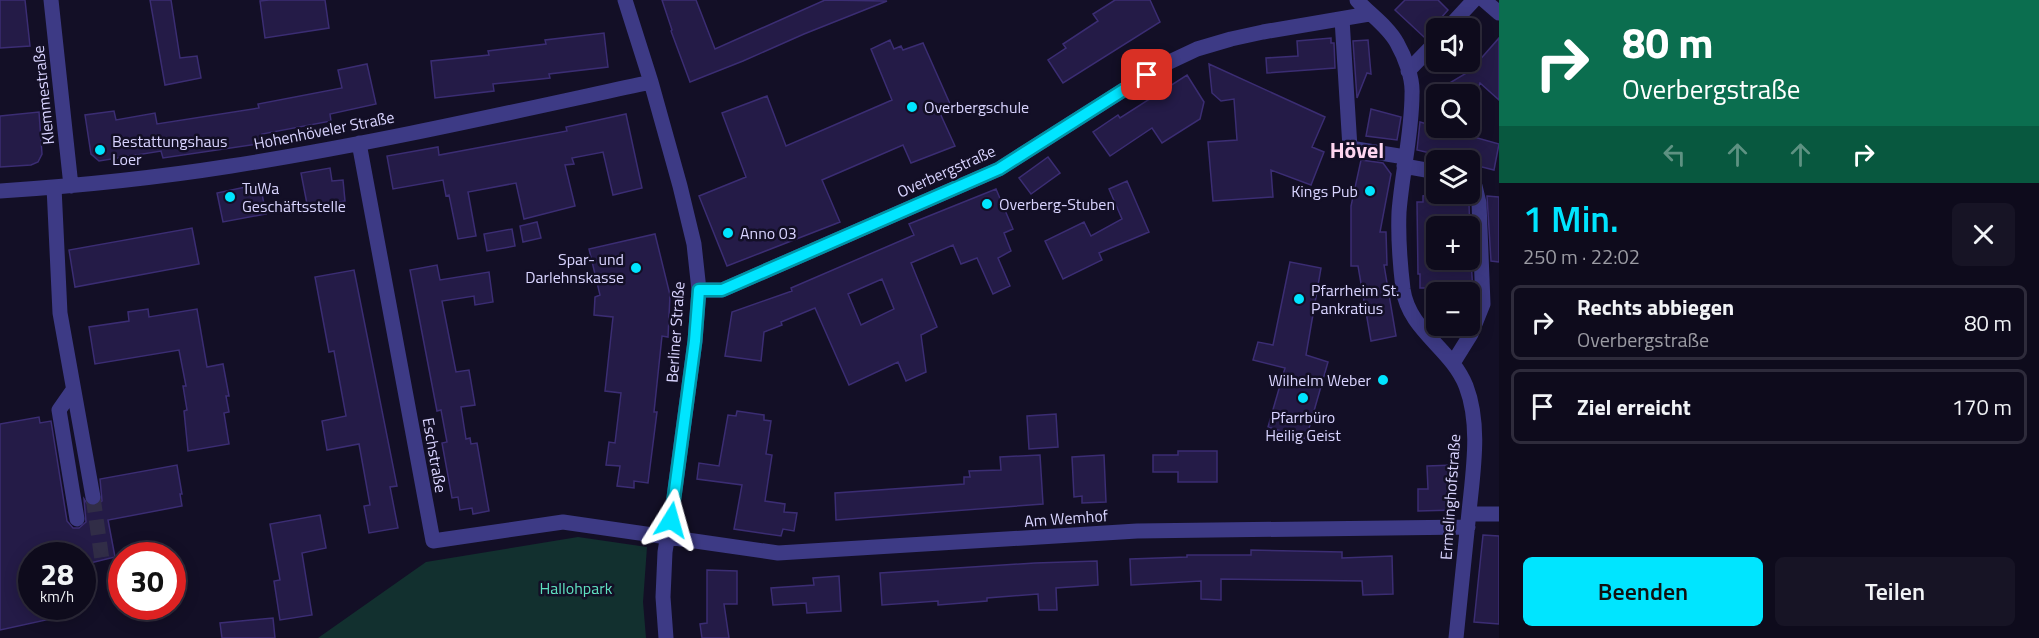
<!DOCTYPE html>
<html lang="de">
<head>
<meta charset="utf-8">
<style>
  :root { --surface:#0e0b1c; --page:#171425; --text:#f1f3f6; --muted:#9b9ba3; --line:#2e2b3b; --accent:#00e5ff }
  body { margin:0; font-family:"Titillium Web",sans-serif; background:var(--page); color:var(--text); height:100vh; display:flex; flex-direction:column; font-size:22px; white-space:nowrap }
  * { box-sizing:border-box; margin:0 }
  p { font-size:20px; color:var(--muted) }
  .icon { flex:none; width:33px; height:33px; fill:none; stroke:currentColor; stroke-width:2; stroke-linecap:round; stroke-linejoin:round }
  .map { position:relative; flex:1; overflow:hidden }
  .details { display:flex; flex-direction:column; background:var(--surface); width:540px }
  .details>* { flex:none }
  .top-card { background:#0b6e4f; color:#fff; overflow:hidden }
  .fabs { position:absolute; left:1426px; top:18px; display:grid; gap:12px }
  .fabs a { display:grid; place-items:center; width:54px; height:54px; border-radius:9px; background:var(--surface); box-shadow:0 3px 15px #0003,0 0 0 2px var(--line); font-size:30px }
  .speed { position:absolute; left:18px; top:542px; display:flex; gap:12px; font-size:30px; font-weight:700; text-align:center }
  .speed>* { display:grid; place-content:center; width:78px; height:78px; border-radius:50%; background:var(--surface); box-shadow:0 3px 15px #0003,0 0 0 2px var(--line); line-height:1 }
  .speed small { font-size:15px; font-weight:400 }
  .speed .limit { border:9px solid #d22; background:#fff; color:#111 }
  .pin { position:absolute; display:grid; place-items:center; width:51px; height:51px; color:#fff; margin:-26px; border-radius:12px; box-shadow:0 3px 9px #0006 }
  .me { position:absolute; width:66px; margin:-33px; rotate:8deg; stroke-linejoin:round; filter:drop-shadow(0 0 4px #0008) }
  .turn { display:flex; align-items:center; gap:21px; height:126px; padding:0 24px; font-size:27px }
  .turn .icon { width:78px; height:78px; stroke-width:2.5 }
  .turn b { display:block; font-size:42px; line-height:51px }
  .lanes { display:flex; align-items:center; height:57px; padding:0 24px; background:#0003; justify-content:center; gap:30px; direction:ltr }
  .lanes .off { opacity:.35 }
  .round { display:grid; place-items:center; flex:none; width:63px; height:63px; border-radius:9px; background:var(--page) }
  .headline { display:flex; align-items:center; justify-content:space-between; height:102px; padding:0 24px }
  h1 { font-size:36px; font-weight:600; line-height:45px; color:var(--accent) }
  .primary-button { display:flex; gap:12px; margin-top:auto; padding:12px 24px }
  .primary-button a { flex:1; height:69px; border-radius:9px; background:var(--accent); color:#111; font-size:24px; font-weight:600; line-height:69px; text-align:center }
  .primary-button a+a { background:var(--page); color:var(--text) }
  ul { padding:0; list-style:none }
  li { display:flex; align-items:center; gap:18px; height:75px; margin:0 12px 9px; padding:0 12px; border:3px solid var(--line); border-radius:9px }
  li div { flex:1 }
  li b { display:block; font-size:22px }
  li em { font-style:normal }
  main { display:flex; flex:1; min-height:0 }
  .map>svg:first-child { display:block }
</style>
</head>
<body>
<main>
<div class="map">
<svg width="1499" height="638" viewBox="0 0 1499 638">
  <rect width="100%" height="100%" fill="#130f26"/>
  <path fill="#12302f" d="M578,537L647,547L643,602L646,638H318L426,562Z"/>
  <path fill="#241b47" stroke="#3b2d73" stroke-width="1.5" fill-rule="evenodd" d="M0,0H25L30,46L0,48Z
    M150,0H171L180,58L197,56L201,78L165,85Z
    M269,0H325L329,28L265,38L260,1Z
    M662,0H696L715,49L825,0L887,1L804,34L743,61L690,82L671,31L672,30Z
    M1115,0H1150L1160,22L1063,83L1048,60L1066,48L1063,44L1098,21L1093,14Z
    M1405,0H1438L1448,10L1424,37L1395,10Z
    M604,33L608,67L549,74L550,78L493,84L494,91L435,98L431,61L489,55L488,51L546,44L545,40Z
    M1331,38V43H1334L1335,68L1267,73L1266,58L1298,56L1297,41Z
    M1499,38V100L1480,83L1476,94H1431L1470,71Z
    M890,40L894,49L901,46L903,50L923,43L951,106L939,111L955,146L911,163L903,145L822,180L840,222L727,266L699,196L746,177L722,113L767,96L786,146L892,100L871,49Z
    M1368,40L1371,74L1367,73L1357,98L1353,41Z
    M367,64L376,104L330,114L331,121L262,134L264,143L163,158L161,151L99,161L91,154L85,115L114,111L116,120L155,113L157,124L259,108L258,104L342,88L338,70Z
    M1209,64L1325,117L1312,147L1324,152L1311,185L1271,170L1273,197L1213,201L1208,142L1237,140L1234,99L1221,101L1212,93Z
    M1187,75L1204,102L1200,119L1162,143L1152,128L1110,156L1093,132L1118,115L1120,118Z
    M1371,109L1401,117L1397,140L1366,136Z
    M39,112L42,154L38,162L31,165L0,167V116Z
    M626,114L642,188L613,195L603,152L572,158L574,164L565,165L575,206L524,219L516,183L468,192L476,236L458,239L449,195L446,196L443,180L393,189L387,156L438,147L439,155L567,131L566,127Z
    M1420,122L1499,144L1494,170L1470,164V160H1460L1417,150Z
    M1048,157L1060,173L1031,194L1019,178Z
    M1361,160L1383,163L1391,174L1380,232H1386L1387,265H1384L1396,336L1371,341L1358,266H1351V206Z
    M330,168L332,181L343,180L345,201L308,209L301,173Z
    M1127,181L1149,232L1099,253L1102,260L1063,279L1045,241L1084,222L1091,236L1122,219L1109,189Z
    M260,184L266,214L223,222L217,193Z
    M996,189L1013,229L1004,233L1011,251L998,258L1010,286L993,294L977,258L961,264L953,245L911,263L937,327L921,335L926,372L906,381L898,362L849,385L815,308L781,322L782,325L764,332L761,361L725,356L732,312L792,291L791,288L914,235L909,224ZM882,279L894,309L861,325L848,294Z
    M1434,194L1467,195L1469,204L1471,259L1470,226H1437V260H1471L1473,292H1429V288H1420V274H1418L1417,202H1423V196Z
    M1487,196L1499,197V262L1491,261Z
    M537,222L541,238L523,242L520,226Z
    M192,228L199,264L75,287L69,250Z
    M512,229L515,246L487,251L484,234Z
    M655,234L670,295L668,337L662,336L654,412H657L648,483L634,481V488L617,486L620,466L606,465L609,442L615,443L621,393L605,391L613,317L594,315L595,297L600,295L589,249Z
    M1290,262L1321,268L1306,355L1328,362L1306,439L1268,427L1285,368L1253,360L1258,342L1273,345Z
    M437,265L440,280L489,272L493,302L475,305L474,296L442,301L456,372L469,370L475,405L461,407L466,439L470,438L471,444L477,443L489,511L473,514L472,508L460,510L458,497L452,498L442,443L447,442L441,410L437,411L410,270Z
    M354,270L397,486L390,487L398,528L369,533L364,506L370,505L359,444L327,450L322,421L346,416L334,351L329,352L315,277Z
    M148,309L149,317L197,309L207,367L223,364L229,396H226L229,412L224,413L229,444L188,451L184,411L187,410L183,386H186L179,350L95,364L89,327L129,321L128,312Z
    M737,411L764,415V420L771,421L766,454L772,455L765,501L785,504L784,512L797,513L794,531L783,529L781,536L734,529L742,485L697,479L699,463L719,466L728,415L736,416Z
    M1056,414L1058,447L1029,449L1027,416Z
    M39,417L40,423L51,421L67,521L73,528H79L86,522L84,499L89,506L94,507L102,501L100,479L177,465L182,494H180L182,506L108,520L115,557L82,565V555H32V606H78V613L0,630V424Z
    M1178,451H1217V482H1178V472H1153V455H1178Z
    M1040,455L1043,504L836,520L835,493L964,484V477H970L969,471L1001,470L1000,457Z
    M1104,455L1106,502L1082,503V496L1074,497L1072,457Z
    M1454,465L1455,510L1418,511V489H1428L1427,466Z
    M320,515L326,548L302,553L312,615L280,620L274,581L280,580L270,524Z
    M1483,535L1499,536V624L1474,622Z
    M1251,550L1342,552V558L1392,556L1393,594L1363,595L1362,581L1221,579V600L1201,599V581L1131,585L1130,559L1187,557V555H1251Z
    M1097,561L1098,585L1056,588L1057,610H1039L1038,594L987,598V601L938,605V601L882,605L880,573L1035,563Z
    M707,570L737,571V604H724L729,638H702L700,624L707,623Z
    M839,576L841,611L807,613L806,603L773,605L771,588L814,585L813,578Z
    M273,618L275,638H222L220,623Z"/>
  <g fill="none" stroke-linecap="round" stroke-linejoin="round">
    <path stroke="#312d47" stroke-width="15" stroke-dasharray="15 8" stroke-linecap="butt" d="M93,497L102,560"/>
    <path stroke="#3d3a85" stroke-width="15" d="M51,0L71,186
      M625,0L651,82L680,186L694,244L699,290L695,341L673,504L665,552L663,597L666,638
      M1357,0C1369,14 1388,26 1397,43C1405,57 1413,78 1412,94C1412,133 1402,173 1399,212C1398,237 1400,264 1403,289C1409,331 1451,348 1466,386C1481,425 1473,471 1469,512C1465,554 1460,596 1456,638
      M1484,0L1499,13
      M1342,19L1350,148L1405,157
      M1448,28L1474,0
      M1408,71L1437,41
      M359,143L433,541L563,522L778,553L1137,531L1468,527
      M1404,166L1437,172
      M54,187L60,313L93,497
      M0,191C77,186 155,178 231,166C372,144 512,112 651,82
      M699,290H722L999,169L1163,65L1197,49L1231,39L1263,32L1369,14
      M1453,363L1471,334L1483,304L1479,203L1475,186L1470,182
      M73,390L59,410L77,519
      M1469,514H1499"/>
  </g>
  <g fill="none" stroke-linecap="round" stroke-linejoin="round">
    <defs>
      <path id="route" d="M671,520L695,341L699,290H722L999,169L1147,75"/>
    </defs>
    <use href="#route" stroke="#0095a6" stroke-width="15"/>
    <use href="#route" stroke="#00e5ff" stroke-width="10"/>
  </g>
  <g fill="#00e5ff" stroke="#130f26" stroke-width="2">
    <circle cx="912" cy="107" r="6"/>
    <circle cx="100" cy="150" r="6"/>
    <circle cx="1370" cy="191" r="6"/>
    <circle cx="230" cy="197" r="6"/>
    <circle cx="987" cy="204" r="6"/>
    <circle cx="728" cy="233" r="6"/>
    <circle cx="636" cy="268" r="6"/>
    <circle cx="1299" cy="299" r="6"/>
    <circle cx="1383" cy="380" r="6"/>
    <circle cx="1303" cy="398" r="6"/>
  </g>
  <g text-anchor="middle" stroke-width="5" stroke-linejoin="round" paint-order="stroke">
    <g font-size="16" fill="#d9d4ff" stroke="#130f26">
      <text transform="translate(43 95) rotate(-96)" y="6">Klemmestraße</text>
      <text transform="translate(324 130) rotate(-11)" y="6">Hohenhöveler Straße</text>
      <text transform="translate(946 171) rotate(-24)" y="6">Overbergstraße</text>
      <text transform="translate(675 332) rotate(-86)" y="6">Berliner Straße</text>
      <text transform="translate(435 455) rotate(80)" y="6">Eschstraße</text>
      <text transform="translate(1450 497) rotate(-86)" y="6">Ermelinghofstraße</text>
      <text transform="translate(1066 518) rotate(-4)" y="6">Am Wemhof</text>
    </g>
    <g font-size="16" fill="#d9d4ff" stroke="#130f26" text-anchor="start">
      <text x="924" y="113">Overbergschule</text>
      <text x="112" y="147">Bestattungshaus<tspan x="112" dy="18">Loer</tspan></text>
      <text x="242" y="194">TuWa<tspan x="242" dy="18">Geschäftsstelle</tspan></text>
      <text x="1358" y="197" text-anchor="end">Kings Pub</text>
      <text x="999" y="210">Overberg-Stuben</text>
      <text x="740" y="239">Anno 03</text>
      <text x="624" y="265" text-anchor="end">Spar- und<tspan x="624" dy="18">Darlehnskasse</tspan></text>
      <text x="1311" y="296">Pfarrheim St.<tspan x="1311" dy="18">Pankratius</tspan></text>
      <text x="1371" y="386" text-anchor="end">Wilhelm Weber</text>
      <text x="1303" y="423" text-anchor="middle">Pfarrbüro<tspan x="1303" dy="18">Heilig Geist</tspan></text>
    </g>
    <g font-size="16" fill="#5fe0c0" stroke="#130f26">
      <text x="576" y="594">Hallohpark</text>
    </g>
    <g font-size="22" font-weight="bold" fill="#ffd6f0" stroke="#130f26">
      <text x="1357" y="158">Hövel</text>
    </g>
  </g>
</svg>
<div class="fabs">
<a><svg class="icon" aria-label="sound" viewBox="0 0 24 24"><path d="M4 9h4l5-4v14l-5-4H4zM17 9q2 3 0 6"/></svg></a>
<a><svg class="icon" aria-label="search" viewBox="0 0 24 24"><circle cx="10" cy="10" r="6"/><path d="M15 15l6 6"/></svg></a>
<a><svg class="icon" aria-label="layers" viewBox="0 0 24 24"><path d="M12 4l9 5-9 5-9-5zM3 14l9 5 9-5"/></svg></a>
<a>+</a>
<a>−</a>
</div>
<div class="speed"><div>28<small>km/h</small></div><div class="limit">30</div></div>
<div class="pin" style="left:1147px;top:75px;background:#d93025"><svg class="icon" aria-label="arrive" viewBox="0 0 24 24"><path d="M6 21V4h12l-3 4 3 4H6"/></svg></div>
<svg class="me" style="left:671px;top:520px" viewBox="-20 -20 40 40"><path d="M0-17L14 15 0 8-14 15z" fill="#00e5ff" stroke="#fff" stroke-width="4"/></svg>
</div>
<section class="details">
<div class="top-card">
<div class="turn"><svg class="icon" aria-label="right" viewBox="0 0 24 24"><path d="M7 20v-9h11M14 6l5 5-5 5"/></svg><div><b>80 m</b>Overbergstraße</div></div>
<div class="lanes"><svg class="icon off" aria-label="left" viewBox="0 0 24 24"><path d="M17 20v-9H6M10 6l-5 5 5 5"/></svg><svg class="icon off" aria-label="ahead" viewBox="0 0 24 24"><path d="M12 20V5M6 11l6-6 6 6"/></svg><svg class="icon off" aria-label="ahead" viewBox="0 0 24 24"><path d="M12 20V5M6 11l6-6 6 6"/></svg><svg class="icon" aria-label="right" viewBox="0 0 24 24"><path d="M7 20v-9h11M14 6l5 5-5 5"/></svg></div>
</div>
<div class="headline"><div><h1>1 Min.</h1><p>250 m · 22:02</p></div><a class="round"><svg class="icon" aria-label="close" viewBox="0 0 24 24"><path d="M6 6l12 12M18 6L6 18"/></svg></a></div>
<ul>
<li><svg class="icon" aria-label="right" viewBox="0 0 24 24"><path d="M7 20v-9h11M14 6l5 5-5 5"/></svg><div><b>Rechts abbiegen</b><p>Overbergstraße</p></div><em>80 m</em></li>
<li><svg class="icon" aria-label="arrive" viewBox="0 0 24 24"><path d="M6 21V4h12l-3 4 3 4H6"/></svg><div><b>Ziel erreicht</b></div><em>170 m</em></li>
</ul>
<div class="primary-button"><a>Beenden</a><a>Teilen</a></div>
</section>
</main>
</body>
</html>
